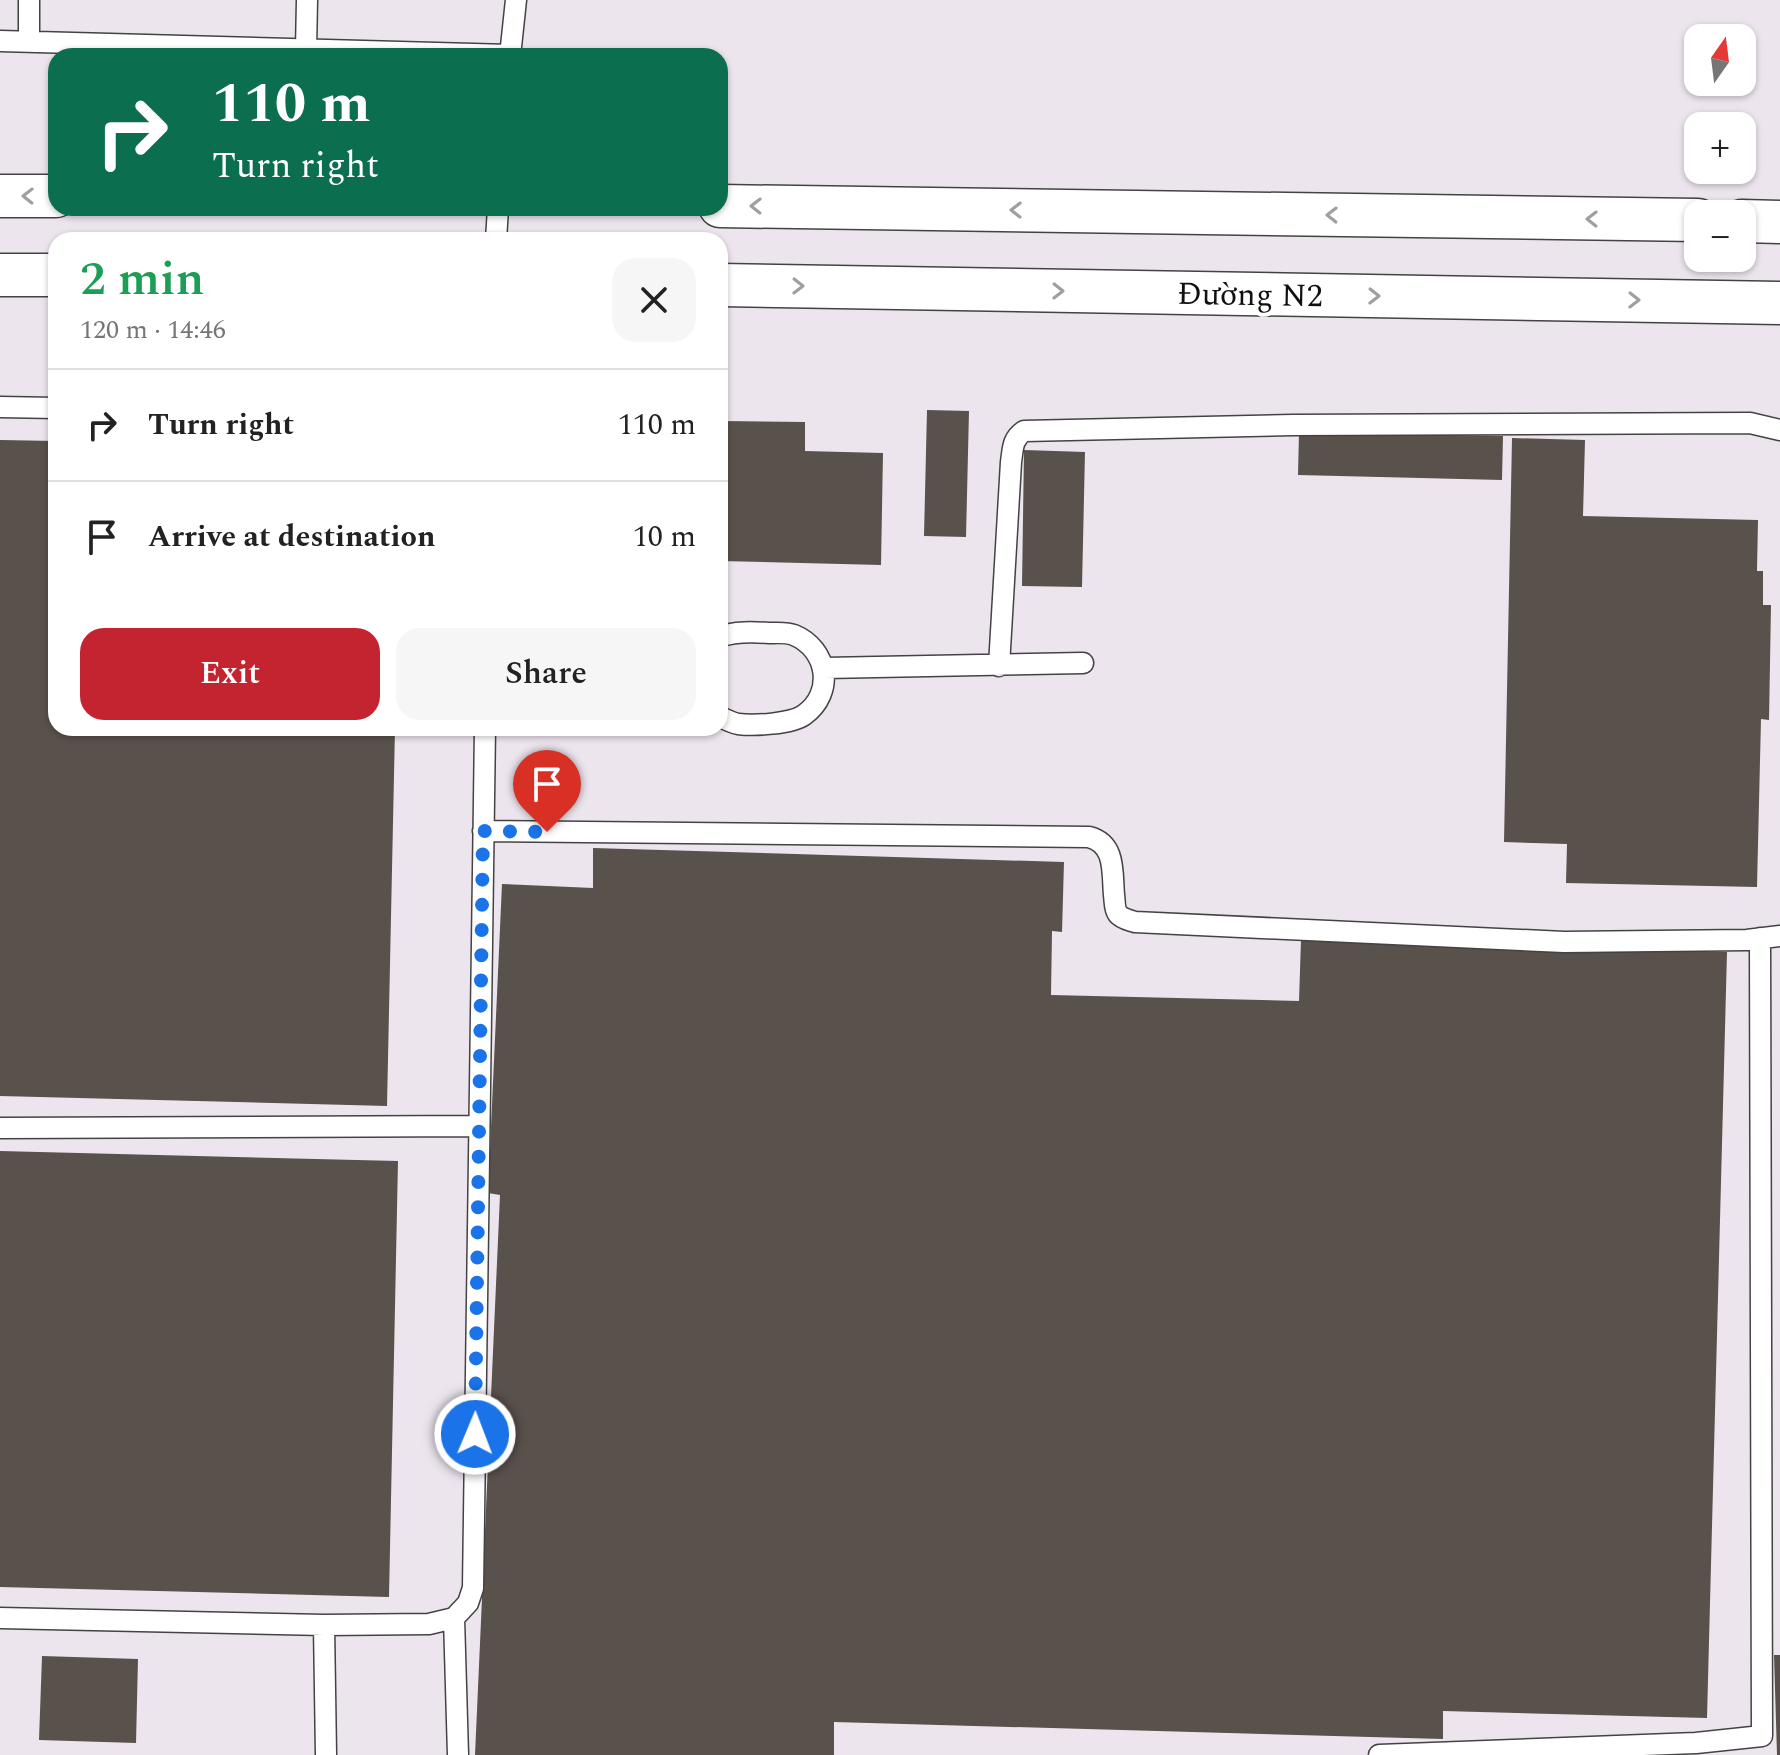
<!DOCTYPE html>
<html lang="en">
<head>
<meta charset="utf-8">
<style>
  :root { --surface:#fff; --page:#f6f6f6; --text:#222; --muted:#767676; --line:#e0e0e0; --accent:#c4242f }
  body { margin:0; font-family:Spectral,serif; background:var(--page); color:var(--text); height:100vh; display:flex; flex-direction:column; font-size:30px; white-space:nowrap }
  * { box-sizing:border-box; margin:0 }
  p { font-size:26px; color:var(--muted) }
  .icon { flex:none; width:44px; height:44px; fill:none; stroke:currentColor; stroke-width:2; stroke-linecap:round; stroke-linejoin:round }
  .map { position:relative; flex:1; overflow:hidden }
  .details { position:absolute; left:48px; top:232px; width:680px; height:504px; display:flex; flex-direction:column; background:var(--surface); border-radius:24px; box-shadow:0 2px 6px #0004 }
  .details>* { flex:none }
  .top-card { position:absolute; left:48px; top:48px; width:680px; height:168px; border-radius:24px; box-shadow:0 2px 6px #0004; background:#0b6e4f; color:#fff; overflow:hidden }
  .needle { width:52px; rotate:14deg }
  .fabs { position:absolute; left:1684px; top:24px; display:grid; gap:16px }
  .fabs a { display:grid; place-items:center; width:72px; height:72px; border-radius:16px; background:var(--surface); box-shadow:0 2px 6px #0004; font-size:40px }
  .pin { position:absolute; display:grid; place-items:center; width:68px; height:68px; color:#fff; margin:-82px -34px; border-radius:50% 50% 50% 0; rotate:-45deg; box-shadow:0 0 8px #0007 }
  .pin .icon { rotate:45deg }
  .me { position:absolute; width:88px; margin:-44px; rotate:1deg; stroke-linejoin:round; filter:drop-shadow(0 0 6px #0008) }
  .turn { display:flex; align-items:center; gap:28px; height:168px; padding:0 32px; font-size:36px }
  .turn .icon { width:104px; height:104px; stroke-width:2.5 }
  .turn b { display:block; font-size:56px; line-height:68px }
  .round { display:grid; place-items:center; flex:none; width:84px; height:84px; border-radius:24px; background:var(--page) }
  .summary { display:flex; align-items:center; justify-content:space-between; height:136px; padding:0 32px }
  h1 { font-size:48px; font-weight:600; line-height:60px; color:#1e9e55 }
  .primary-button { display:flex; gap:16px; margin-top:auto; padding:16px 32px }
  .primary-button a { flex:1; height:92px; border-radius:24px; background:var(--accent); color:#fff; font-size:32px; font-weight:600; line-height:92px; text-align:center }
  .primary-button a+a { background:var(--page); color:var(--text) }
  ul { padding:0; list-style:none }
  li { display:flex; align-items:center; gap:24px; height:112px; padding:0 32px; border-top:2px solid var(--line) }
  li div { flex:1 }
  li b { display:block; font-size:30px }
  li em { font-style:normal }
  .map>svg:first-child { display:block }
</style>
</head>
<body>
<div class="map">
<svg width="1780" height="1755" viewBox="0 0 1780 1755">
  <rect width="100%" height="100%" fill="#fffcf3"/>
  <path fill="#ede5ee" fill-rule="evenodd" d="M0,0H1780V1755H0ZM1698,38H1742V82H1698ZM56,56H720V208H56ZM1698,126H1742V170H1698ZM1698,214H1742V258H1698ZM56,240H720V728H56Z"/>
  <path fill="#59514c" d="M927,410L969,411L966,537L924,536Z
    M720,421L805,422V451L883,453L881,565L720,561Z
    M1299,432L1503,436L1502,480L1298,475Z
    M1512,438L1585,440L1583,516L1758,520L1757,571H1763V605H1771L1769,720L1761,719L1757,887L1566,883L1567,844L1504,842Z
    M0,440L56,441V728H395L387,1106L0,1096Z
    M1024,450L1085,452L1082,587L1022,586Z
    M593,848L1064,862L1062,932L1052,931L1051,995L1299,1001L1301,940L1727,952L1707,1718L1443,1711V1739L834,1722V1755H475L500,1195L488,1193L502,884L593,888Z
    M0,1151L398,1161L389,1597L0,1587Z
    M1774,1655H1780V1755H1777Z
    M42,1656L138,1659L136,1743L39,1740Z"/>
  <g fill="none" stroke-linecap="round" stroke-linejoin="round">
    <defs>
      <path id="lane" d="M0,41L510,55
        M29,41V0
        M306,49L307,0
        M510,56L516,0
        M496,240L498,208
        M0,407L56,408
        M720,637C734,631 754,632 769,633C777,633 787,632 794,635C828,649 835,693 804,715C791,724 754,726 738,724C732,723 725,719 720,717
        M999,666L1011,462C1013,449 1012,439 1024,431L1293,425L1750,423L1780,430
        M825,668L1083,663
        M483,831L1089,837C1116,844 1112,872 1114,895C1115,901 1114,909 1118,914C1122,919 1129,920 1135,922L1564,942L1747,940L1780,936
        M0,1128L479,1126
        M0,1618L324,1625L429,1624L454,1618L468,1603L473,1588L485,728
        M454,1618L458,1755
        M324,1625L326,1755
        M1379,1755L1696,1743L1762,1736L1760,938"/>
      <path id="street" d="M0,196H56
        M720,206L1698,220
        M1742,221L1780,222
        M0,275H56
        M720,285L1780,303"/>
    </defs>
    <use href="#lane" stroke="#434343" stroke-width="23"/>
    <use href="#street" stroke="#434343" stroke-width="45"/>
    <use href="#lane" stroke="#fff" stroke-width="20"/>
    <use href="#street" stroke="#fff" stroke-width="42"/>
  </g>
  <defs><path id="oneway-chevron" d="M-2-3.5L2.5 0L-2 3.5" fill="none" stroke-width="1.6" stroke-linecap="round" stroke-linejoin="round" transform="scale(2)"/></defs>
  <g stroke="#9f9f9f">
    <use href="#oneway-chevron" transform="translate(28 196) rotate(-179)"/>
    <use href="#oneway-chevron" transform="translate(756 206) rotate(-179)"/>
    <use href="#oneway-chevron" transform="translate(1016 210) rotate(-179)"/>
    <use href="#oneway-chevron" transform="translate(1332 215) rotate(-179)"/>
    <use href="#oneway-chevron" transform="translate(1592 219) rotate(-179)"/>
    <use href="#oneway-chevron" transform="translate(798 286) rotate(1)"/>
    <use href="#oneway-chevron" transform="translate(1058 291) rotate(1)"/>
    <use href="#oneway-chevron" transform="translate(1374 296) rotate(1)"/>
    <use href="#oneway-chevron" transform="translate(1634 300) rotate(1)"/>
  </g>
  <g fill="none" stroke-linecap="round" stroke-linejoin="round">
    <path stroke="#1a73e8" stroke-width="14" stroke-dasharray="0 25.2" d="M475,1434L483,831L547,832"/>
  </g>
  <g text-anchor="middle" stroke-width="8" stroke-linejoin="round" paint-order="stroke">
    <g font-size="32" fill="#101010" stroke="#fff">
      <text transform="translate(1250 294) rotate(1)" y="11">Đường N2</text>
    </g>
  </g>
</svg>
<div class="fabs">
<a><svg class="needle" viewBox="-14 -14 28 28"><path d="M0-13l5 13h-10z" fill="#e53935"/><path d="M0 13l5-13h-10z" fill="#767676"/></svg></a>
<a>+</a>
<a>−</a>
</div>
<div class="pin" style="left:547px;top:832px;background:#d93025"><svg class="icon" aria-label="arrive" viewBox="0 0 24 24"><path d="M6 21V4h12l-3 4 3 4H6"/></svg></div>
<svg class="me" style="left:475px;top:1434px" viewBox="-20 -20 40 40"><circle r="17" fill="#1a73e8" stroke="#fff" stroke-width="3"/><path d="M0-11L8 9 0 5-8 9z" fill="#fff"/></svg>
<div class="top-card">
<div class="turn"><svg class="icon" aria-label="right" viewBox="0 0 24 24"><path d="M7 20v-9h11M14 6l5 5-5 5"/></svg><div><b>110 m</b>Turn right</div></div>
</div>
<section class="details">
<div class="summary"><div><h1>2 min</h1><p>120 m · 14:46</p></div><a class="round"><svg class="icon" aria-label="close" viewBox="0 0 24 24"><path d="M6 6l12 12M18 6L6 18"/></svg></a></div>
<ul>
<li><svg class="icon" aria-label="right" viewBox="0 0 24 24"><path d="M7 20v-9h11M14 6l5 5-5 5"/></svg><div><b>Turn right</b></div><em>110 m</em></li>
<li><svg class="icon" aria-label="arrive" viewBox="0 0 24 24"><path d="M6 21V4h12l-3 4 3 4H6"/></svg><div><b>Arrive at destination</b></div><em>10 m</em></li>
</ul>
<div class="primary-button"><a>Exit</a><a>Share</a></div>
</section>
</div>
</body>
</html>
